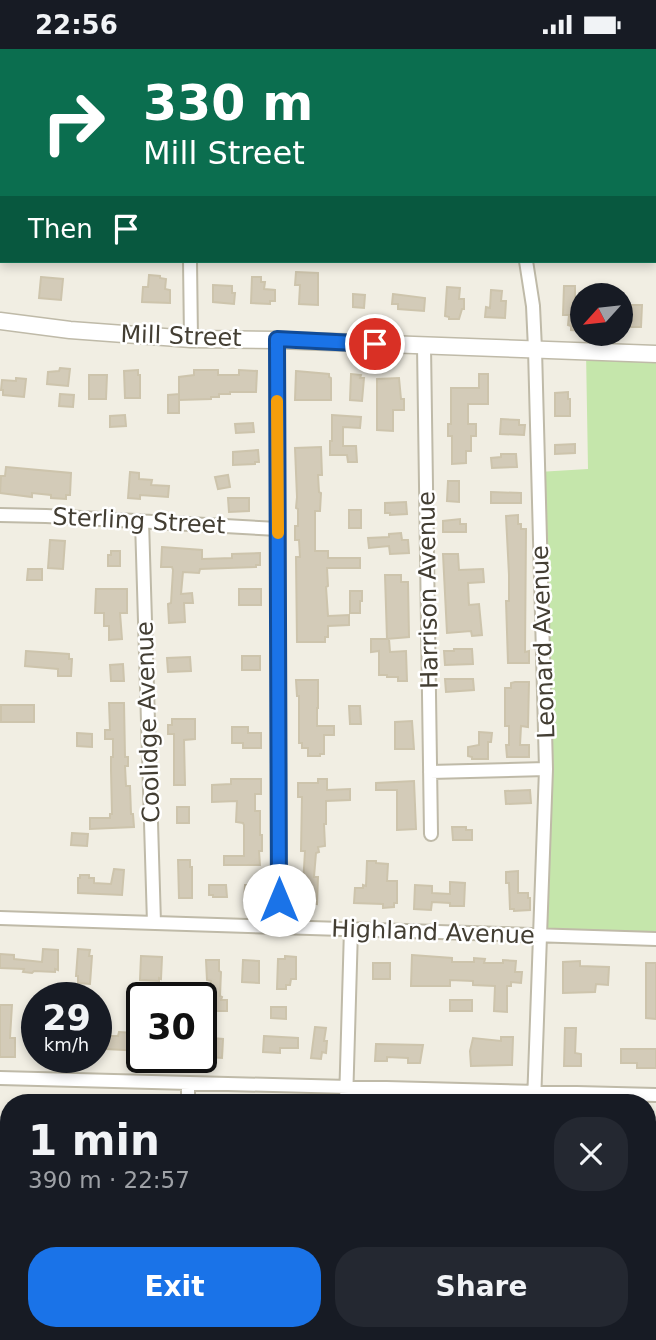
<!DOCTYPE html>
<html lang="en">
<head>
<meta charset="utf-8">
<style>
  :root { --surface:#171b24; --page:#242831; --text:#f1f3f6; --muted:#9ea1a6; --accent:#1a73e8 }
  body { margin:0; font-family:"DejaVu Sans",sans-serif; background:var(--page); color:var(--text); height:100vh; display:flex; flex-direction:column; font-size:26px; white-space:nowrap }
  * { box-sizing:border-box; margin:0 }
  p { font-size:23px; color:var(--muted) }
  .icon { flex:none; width:38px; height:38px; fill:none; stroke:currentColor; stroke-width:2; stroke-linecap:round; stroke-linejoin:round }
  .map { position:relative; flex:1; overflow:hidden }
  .drawer { position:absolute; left:0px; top:1045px; width:656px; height:247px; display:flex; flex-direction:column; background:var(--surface); border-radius:28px 28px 0 0; box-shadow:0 4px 10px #0003 }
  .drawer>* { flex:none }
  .guide { position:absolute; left:0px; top:0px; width:656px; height:214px; box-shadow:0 4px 10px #0003; background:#0b6e4f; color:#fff; overflow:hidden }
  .needle { width:46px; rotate:243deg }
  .fabs { position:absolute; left:570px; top:234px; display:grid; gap:14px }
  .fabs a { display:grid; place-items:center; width:63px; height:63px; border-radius:50%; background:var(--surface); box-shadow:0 4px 10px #0003; font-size:35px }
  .speed { position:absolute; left:21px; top:933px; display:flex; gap:14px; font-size:35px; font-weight:700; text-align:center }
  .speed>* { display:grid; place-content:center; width:91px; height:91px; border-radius:50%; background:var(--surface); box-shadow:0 4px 10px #0003; line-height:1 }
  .speed small { font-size:18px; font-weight:400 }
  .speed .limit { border:4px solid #111; border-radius:10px; background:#fff; color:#111 }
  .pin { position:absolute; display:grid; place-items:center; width:60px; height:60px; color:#fff; margin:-30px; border:4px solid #fff; border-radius:50%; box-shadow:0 2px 7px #0007 }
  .me { position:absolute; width:77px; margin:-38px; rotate:0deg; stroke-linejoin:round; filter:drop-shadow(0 0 5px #0008) }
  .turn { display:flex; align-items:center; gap:24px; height:147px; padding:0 28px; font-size:32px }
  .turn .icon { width:91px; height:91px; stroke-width:2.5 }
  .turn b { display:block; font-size:49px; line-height:60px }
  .then { display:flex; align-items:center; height:66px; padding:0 28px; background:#0003; gap:14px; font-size:26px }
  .round { display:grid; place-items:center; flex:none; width:74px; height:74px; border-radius:28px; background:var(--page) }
  .head { display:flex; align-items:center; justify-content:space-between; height:119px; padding:0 28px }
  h1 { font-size:42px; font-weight:700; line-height:52px }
  .action { display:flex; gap:14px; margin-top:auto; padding:14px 28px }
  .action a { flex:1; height:80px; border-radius:28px; background:var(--accent); color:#fff; font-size:28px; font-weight:700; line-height:80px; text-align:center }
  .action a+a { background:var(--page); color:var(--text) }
  .status { display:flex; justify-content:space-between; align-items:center; height:49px; padding:0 35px; background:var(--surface); direction:ltr }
  .status svg { height:19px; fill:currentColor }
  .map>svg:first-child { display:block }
</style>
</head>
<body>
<div class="status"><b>22:56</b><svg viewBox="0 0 49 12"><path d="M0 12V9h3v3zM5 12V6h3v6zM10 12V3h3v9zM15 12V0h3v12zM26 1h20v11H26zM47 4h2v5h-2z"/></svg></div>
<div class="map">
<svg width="656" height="1291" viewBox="0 0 656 1291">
  <rect width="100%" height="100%" fill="#f1eee3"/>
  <path fill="#ebe5cc" d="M17,1283H519L516,1291H18Z"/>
  <path fill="#c5e6ab" d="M586,302L656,305V890L540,886L546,720L538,423L588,420Z
    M648,1220H656V1291H532L533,1283H648Z"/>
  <path fill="#d3cbb8" stroke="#cdc4ac" stroke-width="2" d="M296,223L318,224V256L299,255L300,236H295Z
    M149,226L160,227V229L166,230L165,240L170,241V254L142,253L143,238H148Z
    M41,228L63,230L61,251L39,249Z
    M252,228H261V233H265L264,240L275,241V252H270V255L251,254Z
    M213,236L232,237V244H235L234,255L213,253Z
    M564,237H575V259H581L583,282L571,281V277L568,276L569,266H563Z
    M447,238L460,239L459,250H464V260H462L459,270H449V268L445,267Z
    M491,241L502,242L501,252H506L505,269L485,268L486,258L490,259Z
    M353,245L365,246L364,259L353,258Z
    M393,245L425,249L424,262L398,260V255H392Z
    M627,256H642L641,278H627Z
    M60,319L70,320L68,337L47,335L48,323L59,322Z
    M138,321V326H140V349H125L124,322Z
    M194,321H218V326H239V321L257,322L256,343H230V345H219V348H211V350L179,351V328L194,326Z
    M296,322L329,325V328L331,329V351H295Z
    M351,325L361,326L360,329H364L362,352L350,351Z
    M479,325H488V355H468V375H476V387H471V402H466V414L452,415V387H448V375H451V339H479Z
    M89,326H107L106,350H89Z
    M16,329L26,330L24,348L3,346V341H1L2,331L16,332Z
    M399,329L401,350H404V361H393V382L377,381V330Z
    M568,343V350H570V367H555V344Z
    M60,345L74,346L73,358L59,357Z
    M179,345V364H168V346Z
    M125,366L126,377L110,378V367Z
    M332,366L361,368L360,379L343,378V397H356L357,413H348L347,406H330V392H332Z
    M501,370L519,371V376H525L524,386L500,385Z
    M253,374L254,383L236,384L235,375Z
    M575,395V404L555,405V396Z
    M321,398L322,426H318L319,443L321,444L320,462H315V502H328V509H360V519H327L328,537L326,538L328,567L349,566V576L328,577V588H325V593H297L296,508H300L299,491H295V477H298V460L296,459L297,448L295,399Z
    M258,401L259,413H255V415L233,416V403Z
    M501,405H516L517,418L492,419L491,409L501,408Z
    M6,418L71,424L70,446H66V450L51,449V446L32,444V448L0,444L1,427H5Z
    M130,423L139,424V430L152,431L151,436L169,437L168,448L140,446V450L128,449Z
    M228,426L230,438L218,440L215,428Z
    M448,432H459V453L447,452Z
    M491,443L521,444V454H491Z
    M228,449H249V462L229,463Z
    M406,453L407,465L390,466V464H385V454Z
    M349,461H361V479H349Z
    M518,466V475H521V480H526L525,603L529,602V614H508L506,552H509V526L506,467Z
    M460,470V475H466V483H443V472Z
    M401,484L402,491H408L409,504L390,505L389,497L369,499L368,489L389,488V485Z
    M50,491L65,492L63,520L48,519Z
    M162,498L202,501V510L232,509V505L260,504V516H256V518L200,520L199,524L183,523L181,545L192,544L193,554H184L185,573L169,574L168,555L171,554L173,521L172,518H161Z
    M111,502H120V517H108V506H111Z
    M443,505H458L459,521L483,520L484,533L468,534L469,556L479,555L482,586L472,587L471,582L447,584Z
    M28,520H42V531H27Z
    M385,526H401V533H408L409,588L387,590Z
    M96,540H127V564H120L122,590L109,591V577H104V564H95Z
    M239,540H261V556H239Z
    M350,542H362V552H360V564H350Z
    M371,590H389L390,603L406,602L407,632H398V628H387V626H379V602L371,603Z
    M454,600H472L473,615L445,616L444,602H454Z
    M26,602L69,605V610H72L71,627H58V620L25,617Z
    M242,607H260V621H242Z
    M190,608L191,622L168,623L167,609Z
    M123,615L124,632H111L110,616Z
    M445,630H473L474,641L446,643Z
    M296,631H318V659H317V677H334V686H324V705H320V707H308V699H302V694H299V647H297Z
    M515,633H529L528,678L521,677L520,696H529V708H507L506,696H509V677H505V639H511V634Z
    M109,654H124L125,708H128V717H125L126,737H130L131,765H133L134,778L90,780V769H110V765H112L111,721V708H113V690H105V681H110Z
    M1,656H34V673H1Z
    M349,657H360L361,675H350Z
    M172,670H195V690L184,691L185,736H174V685H168V676H172Z
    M412,672L414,700H395V673Z
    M232,678H248V684H261V699H243V694H232Z
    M479,683L492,684L491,693H488V710H472V708L468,707V698L479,696Z
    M77,684L92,685V698L77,697Z
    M231,730H261V745H255V762H260V786H262V802H259L260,816H224V807H244V776L243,774L236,773L237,752L212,753V736L231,735Z
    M318,730H327V741L350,740V751L326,752V775H324L325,797L318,798L319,803L316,804L314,828H318L317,855L302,853L305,802H301L302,748H298V734H318Z
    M414,732L416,780L397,781V741H376V734Z
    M530,741L531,754L506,755L505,742Z
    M177,758H189V774H177Z
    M452,778H466V781H472V791H453Z
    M72,784L88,785L87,797L71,796Z
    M178,811H190V818H192V849H179Z
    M367,812H376V814L388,815L387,832H397V854H394V858L383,859V855L354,854L355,839H363V836L366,837Z
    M114,820L124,821L122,846L78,844V829H80V826H89V829H94V834L111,835Z
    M518,822V844H528V849H530V861L514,862V860H510L509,834H506V823Z
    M450,833L465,834L464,857H450V854L432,853L431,861L414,860L415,836L432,837V844L450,845Z
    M209,836H226L227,848H213V846H209Z
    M245,836H262L261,848H259V853H244Z
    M43,900L58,901V921L55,920V923L34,922L32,924L23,923L24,920L0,919V905L14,906V910L42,913Z
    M78,900L90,901L89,907H92L90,935L78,934V927H76Z
    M412,906L452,909V913H474V909L485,910L484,914H503V911L516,912L515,923H522L521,934L511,933V937H507V963L494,962L495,937L473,936V932L450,931V937H411Z
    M141,907L162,908L161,930L159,929V932L140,931Z
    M285,907L296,908V930H291L290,936H286V940H277L278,910H285Z
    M206,911H219V922L221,923L220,947L222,948L221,951H227V962H215V956H210L211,932L207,931Z
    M243,911L259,912V934L242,933Z
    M580,912V917L609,918L608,936L596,935L595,943L563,944V913Z
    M373,914H390V930H373Z
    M646,914H656V970L646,969Z
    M450,951H472V962H450Z
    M0,956H12L10,989H15V1008H0Z
    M271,958H286V970L271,969Z
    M315,978L326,979L324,992H327L326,1004L322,1003L321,1010L311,1009Z
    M565,979H576L575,1004L581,1005V1017H564Z
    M119,983L133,984V989H142V1002L106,1000L107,987H118Z
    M264,987L298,989V999H280V1004L263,1003Z
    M501,988H513L512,1016L471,1017L470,1002L473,989L501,992Z
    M211,989L223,990L222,1009L210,1008Z
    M376,995L423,996L420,1014H408V1009L387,1008V1012H375Z
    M621,1000H656V1019H637V1014H621Z
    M648,1075H656V1112H648Z"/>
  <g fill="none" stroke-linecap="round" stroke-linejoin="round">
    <defs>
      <path id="minor" d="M490,0L491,2
        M140,2V0
        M167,2L191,0
        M0,10H2
        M654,88H656
        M190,212L191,290
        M526,212L533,257L535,300L546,720L534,1054
        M277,291L279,878
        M424,297L431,785
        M0,466L46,467L278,480
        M142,472L154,874
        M430,723L546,720
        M0,869L656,890
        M0,1029L656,1046
        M188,1054V1034
        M346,1054L351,880"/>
      <path id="tertiary" d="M0,272L70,281L191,290L277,291L656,305"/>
    </defs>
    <use href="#minor" stroke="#bfbaa8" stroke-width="16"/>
    <use href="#tertiary" stroke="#bfbaa8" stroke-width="19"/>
    <use href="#minor" stroke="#fff" stroke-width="12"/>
    <use href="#tertiary" stroke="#fff" stroke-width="16"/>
  </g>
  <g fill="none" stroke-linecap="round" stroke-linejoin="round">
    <defs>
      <path id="route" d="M279,851L277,290L375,295"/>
    </defs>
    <use href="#route" stroke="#114b97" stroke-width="18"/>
    <use href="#route" stroke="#1a73e8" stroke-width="12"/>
    <path stroke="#f59e0b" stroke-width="12" d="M277,352L278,484"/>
  </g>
  <g text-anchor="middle" stroke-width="5" stroke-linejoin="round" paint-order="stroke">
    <g font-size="24" fill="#433e33" stroke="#fff">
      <text transform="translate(181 287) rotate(2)" y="8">Mill Street</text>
      <text transform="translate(139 472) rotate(3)" y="8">Sterling Street</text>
      <text transform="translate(428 541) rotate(-91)" y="8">Harrison Avenue</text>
      <text transform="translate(543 593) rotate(-92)" y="8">Leonard Avenue</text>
      <text transform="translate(148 673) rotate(-92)" y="8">Coolidge Avenue</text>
      <text transform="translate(433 883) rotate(2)" y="8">Highland Avenue</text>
    </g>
  </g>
</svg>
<div class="fabs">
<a><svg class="needle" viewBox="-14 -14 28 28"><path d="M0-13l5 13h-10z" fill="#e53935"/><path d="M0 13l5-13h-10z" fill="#9ea1a6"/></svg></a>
</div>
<div class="speed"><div>29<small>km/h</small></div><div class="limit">30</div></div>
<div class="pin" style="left:375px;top:295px;background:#d93025"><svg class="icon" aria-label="arrive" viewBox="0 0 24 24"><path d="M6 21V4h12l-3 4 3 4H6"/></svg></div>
<svg class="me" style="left:279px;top:851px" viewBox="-20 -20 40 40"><circle r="19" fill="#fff"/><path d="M0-13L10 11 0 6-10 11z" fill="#1a73e8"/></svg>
<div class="guide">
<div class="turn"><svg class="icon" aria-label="right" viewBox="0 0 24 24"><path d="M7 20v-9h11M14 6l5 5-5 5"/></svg><div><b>330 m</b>Mill Street</div></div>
<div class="then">Then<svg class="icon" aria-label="arrive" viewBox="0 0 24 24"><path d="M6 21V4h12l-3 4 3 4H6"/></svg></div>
</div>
<section class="drawer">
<div class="head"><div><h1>1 min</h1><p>390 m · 22:57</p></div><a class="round"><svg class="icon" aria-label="close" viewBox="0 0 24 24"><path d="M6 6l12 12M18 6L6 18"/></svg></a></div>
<div class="action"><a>Exit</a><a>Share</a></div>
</section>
</div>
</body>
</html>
